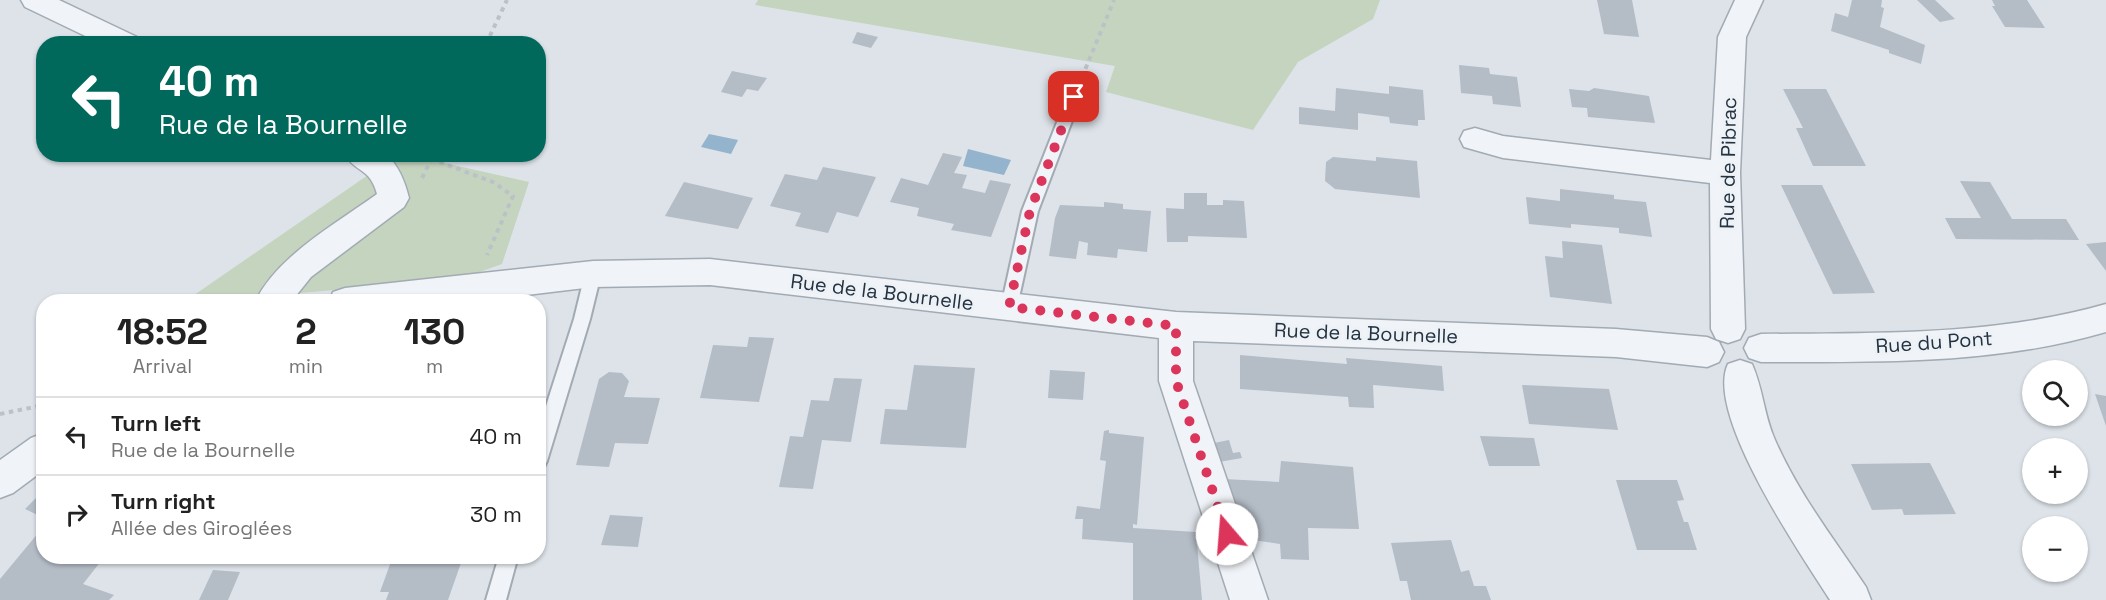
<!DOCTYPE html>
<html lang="en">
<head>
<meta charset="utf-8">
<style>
  :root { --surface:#fff; --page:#f6f6f6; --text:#222; --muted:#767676; --line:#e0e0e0 }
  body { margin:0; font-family:"Space Grotesk",sans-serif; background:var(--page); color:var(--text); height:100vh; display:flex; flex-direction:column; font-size:22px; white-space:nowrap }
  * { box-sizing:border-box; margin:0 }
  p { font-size:20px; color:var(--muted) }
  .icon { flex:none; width:33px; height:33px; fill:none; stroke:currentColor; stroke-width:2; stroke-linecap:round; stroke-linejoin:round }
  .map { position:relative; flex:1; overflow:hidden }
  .details { position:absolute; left:36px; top:294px; width:510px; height:270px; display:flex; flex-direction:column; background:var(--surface); border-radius:24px; box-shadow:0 2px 4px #0004 }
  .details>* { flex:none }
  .banner { position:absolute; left:36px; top:36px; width:510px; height:126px; border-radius:24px; box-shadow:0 2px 4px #0004; background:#00695c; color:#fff; overflow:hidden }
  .buttons { position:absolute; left:2022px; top:360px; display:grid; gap:12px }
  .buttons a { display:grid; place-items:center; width:66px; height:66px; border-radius:50%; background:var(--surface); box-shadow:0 2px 4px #0004; font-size:30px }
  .pin { position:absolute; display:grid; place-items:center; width:51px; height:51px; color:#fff; margin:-26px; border-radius:12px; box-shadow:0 3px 9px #0006 }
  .me { position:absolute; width:66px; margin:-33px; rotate:342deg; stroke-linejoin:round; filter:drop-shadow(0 0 4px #0008) }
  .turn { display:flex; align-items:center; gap:21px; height:126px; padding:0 24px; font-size:27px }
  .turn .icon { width:78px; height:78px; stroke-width:2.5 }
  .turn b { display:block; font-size:42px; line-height:51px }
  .eta { display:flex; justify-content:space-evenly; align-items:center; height:102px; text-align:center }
  .eta b { font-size:36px; font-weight:700; line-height:42px }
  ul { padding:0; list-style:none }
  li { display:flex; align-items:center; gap:18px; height:78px; padding:0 24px; border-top:2px solid var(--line) }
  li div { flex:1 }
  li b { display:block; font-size:22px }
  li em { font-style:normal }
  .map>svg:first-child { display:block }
</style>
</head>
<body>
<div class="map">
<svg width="2106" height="600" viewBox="0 0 2106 600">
  <rect width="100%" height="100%" fill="#dde3e9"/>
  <path fill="#c5d4be" d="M758,0H1380L1373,19L1298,62L1253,130L1106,92L1115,66L755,5Z
    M397,155H409L529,182L502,264L457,280L287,294L262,301L184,302Z"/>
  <path fill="#94b4cd" d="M709,134L738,140L731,154L701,147Z
    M968,149L1011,160L1004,175L963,166Z"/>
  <path fill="#b4bcc6" d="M1597,0H1632L1639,37L1604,34Z
    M1852,0H1882L1881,7L1884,8L1880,27L1925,45L1921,64L1889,53V50L1831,31L1835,13L1848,17Z
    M1917,0H1935L1955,19L1940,22Z
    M1992,0H2027L2045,28L2005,27L1992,6H1995Z
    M857,32L878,37L871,48L852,43Z
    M1459,65L1489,68L1490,74L1517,77L1521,107L1493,104L1492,96L1461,93Z
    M732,71L767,78L758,91L747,89L742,97L721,92Z
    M1389,86L1423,90L1425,120H1418V126L1390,123L1389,117L1358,113V130L1299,124V107L1335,111L1336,88L1389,94Z
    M1594,88L1649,96L1655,123L1588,117L1587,108L1572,107L1569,89L1589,91Z
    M1783,89H1826L1866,166H1813L1796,128H1803Z
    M943,153L962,157L954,173L967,175L962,188L985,193L990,180L1011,184L991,237L951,230L954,224L917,216L919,208L890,202L901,178L928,185Z
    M1333,157L1376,161V157L1417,161L1420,198L1335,189L1325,181L1326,162Z
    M823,167L876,177L858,217L837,212L828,233L795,226L801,213L770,206L785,174L817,180Z
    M1960,181L1990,182L2012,219H2066L2079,240L1956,239L1945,218H1981Z
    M684,182L753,198L738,229L665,216Z
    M1781,185H1822L1875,293L1833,294Z
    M1560,189L1614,195V199L1646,202L1652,237L1619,233V228L1571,224V228L1529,224L1526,197L1560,201Z
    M1184,193H1207V205H1223V200L1244,201L1247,238L1188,236V242H1167L1166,208L1184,209Z
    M1104,202L1123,204V209L1151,211L1147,252L1118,249L1117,258L1087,255L1088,243L1079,241L1076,259L1049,256L1055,218L1060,205L1104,207Z
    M1562,241L1602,245L1612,304L1550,297L1545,256L1563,258Z
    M2106,242V271L2086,244Z
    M749,337L774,338L759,402L700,398L713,345L747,347Z
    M1240,355L1347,364L1346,358L1442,366L1444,391L1373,385L1374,408L1349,407L1348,397L1240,389Z
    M914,365L975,368L966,448L880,444L885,409L907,410Z
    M1050,370L1085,372L1083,400L1048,398Z
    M609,372L622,373L629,381L624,397L660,398L648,444L615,443L609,467L576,465L599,379Z
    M834,378L862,379L851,442L822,440L813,489L779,487L790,436L803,437L811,400L829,401Z
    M1522,385L1609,389L1618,430L1529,424Z
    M2095,394L2106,396V426Z
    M1109,430V433L1144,437L1137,525L1133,524V528L1196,532L1202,600H1133V543L1082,539L1083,519H1075L1077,506L1100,509L1106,461L1100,460L1104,431Z
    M1480,436L1534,438L1540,466H1489Z
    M1229,440L1233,453L1240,452L1242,458L1219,462L1214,443Z
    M1281,461L1353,467L1359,529L1308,528L1309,560L1281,559L1280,544L1246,539L1224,479L1279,482Z
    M1930,463L1956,514L1904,515L1902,509L1872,510L1851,464Z
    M1616,480H1677L1684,500L1677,501L1684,522H1688L1697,550H1637Z
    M44,490V518L25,509Z
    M610,515L643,517L638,547L601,545Z
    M44,526V556H105L83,584L114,595L109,600H0V579Z
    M1451,540L1461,572L1469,570L1474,586H1486L1491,600H1411L1407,581H1400L1391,543Z
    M393,556H433L431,561L438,562L443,556H459L462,560L448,600H386L389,592H380Z
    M213,570L240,572L228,600H199Z"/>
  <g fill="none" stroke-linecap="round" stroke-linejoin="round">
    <defs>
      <path id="service" d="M1074,92L1081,97L1038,211L1017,307L1015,312L1009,314L1003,312L1001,307L1022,211L1067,97Z
        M593,267L599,269L601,274L590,319L547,461L544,467L538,469V431L574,319L585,274L587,269Z
        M499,556H518L506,600H486Z"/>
      <path id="minor" d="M21,0H59L137,37L141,44H102L25,7Z
        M1735,0H1763L1746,37L1740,173L1745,329L1740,339L1728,343L1716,339L1711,329L1710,183L1503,158L1464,147L1460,139L1464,131L1475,128L1503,136L1711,160L1718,37Z
        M345,154H386C399,166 405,182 409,198L404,207L311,277L291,302H255C277,256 337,223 377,194C370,167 355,173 345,154Z
        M710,259L1176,312L1616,329L1707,337L1719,342L1724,352L1719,362L1707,367L1616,357L1193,341V381L1268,600H1230L1159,381V338L710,285L593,287L469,302H329L333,292L345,288L593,261Z
        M2106,304V332C1995,365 1876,362 1761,362L1749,358L1744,348L1749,338L1761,334C1876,333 1995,336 2106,304Z
        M1740,360L1752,364C1763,388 1764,416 1775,440C1798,493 1834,539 1866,587L1871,600H1830C1802,556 1704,414 1728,364Z
        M44,433V470L13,493L0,498V460L31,438Z"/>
    </defs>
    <use href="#service" stroke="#a2aab3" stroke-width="4"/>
    <use href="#minor" stroke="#a2aab3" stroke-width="3"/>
    <path stroke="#bbc1c8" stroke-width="4" stroke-dasharray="4.5 4.5" stroke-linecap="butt" d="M486,44L507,0
      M1082,77L1114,0
      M431,159L493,182L513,196L487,255
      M422,178L434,154
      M0,414L44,405"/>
    <use href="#service" fill="#f0f3f7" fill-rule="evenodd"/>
    <use href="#minor" fill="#f0f3f7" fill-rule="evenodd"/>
  </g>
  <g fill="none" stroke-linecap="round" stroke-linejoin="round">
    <path stroke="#db355c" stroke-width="10" stroke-dasharray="0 18" d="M1074,97L1030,211L1009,307L1176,326V381L1227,534"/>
  </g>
  <g text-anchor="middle" stroke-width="6" stroke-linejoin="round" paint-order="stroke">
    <g font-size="20" fill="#253241" stroke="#edf2f6">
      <text transform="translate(1728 163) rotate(-89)" y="7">Rue de Pibrac</text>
      <text transform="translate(882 292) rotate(7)" y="7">Rue de la Bournelle</text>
      <text transform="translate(1366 333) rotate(2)" y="7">Rue de la Bournelle</text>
      <text transform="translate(1934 342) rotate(-4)" y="7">Rue du Pont</text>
    </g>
  </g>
</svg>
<div class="buttons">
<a><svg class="icon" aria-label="search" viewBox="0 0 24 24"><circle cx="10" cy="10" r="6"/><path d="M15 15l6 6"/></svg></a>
<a>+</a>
<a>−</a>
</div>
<div class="pin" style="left:1074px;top:97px;background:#d93025"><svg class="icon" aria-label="arrive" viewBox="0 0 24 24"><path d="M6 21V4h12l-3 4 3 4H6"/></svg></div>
<svg class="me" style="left:1227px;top:534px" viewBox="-20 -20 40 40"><circle r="19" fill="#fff"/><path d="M0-13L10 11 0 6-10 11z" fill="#db355c"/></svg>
<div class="banner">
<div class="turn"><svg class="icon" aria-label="left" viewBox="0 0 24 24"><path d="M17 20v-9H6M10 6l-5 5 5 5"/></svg><div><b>40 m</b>Rue de la Bournelle</div></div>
</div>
<section class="details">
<div class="eta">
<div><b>18:52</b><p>Arrival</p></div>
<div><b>2</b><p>min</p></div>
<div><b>130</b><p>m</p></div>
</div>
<ul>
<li><svg class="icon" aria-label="left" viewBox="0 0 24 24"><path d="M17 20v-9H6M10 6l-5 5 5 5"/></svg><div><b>Turn left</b><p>Rue de la Bournelle</p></div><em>40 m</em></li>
<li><svg class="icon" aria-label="right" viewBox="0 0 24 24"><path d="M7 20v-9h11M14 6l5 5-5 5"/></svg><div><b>Turn right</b><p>Allée des Giroglées</p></div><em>30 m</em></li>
</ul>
</section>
</div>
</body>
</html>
